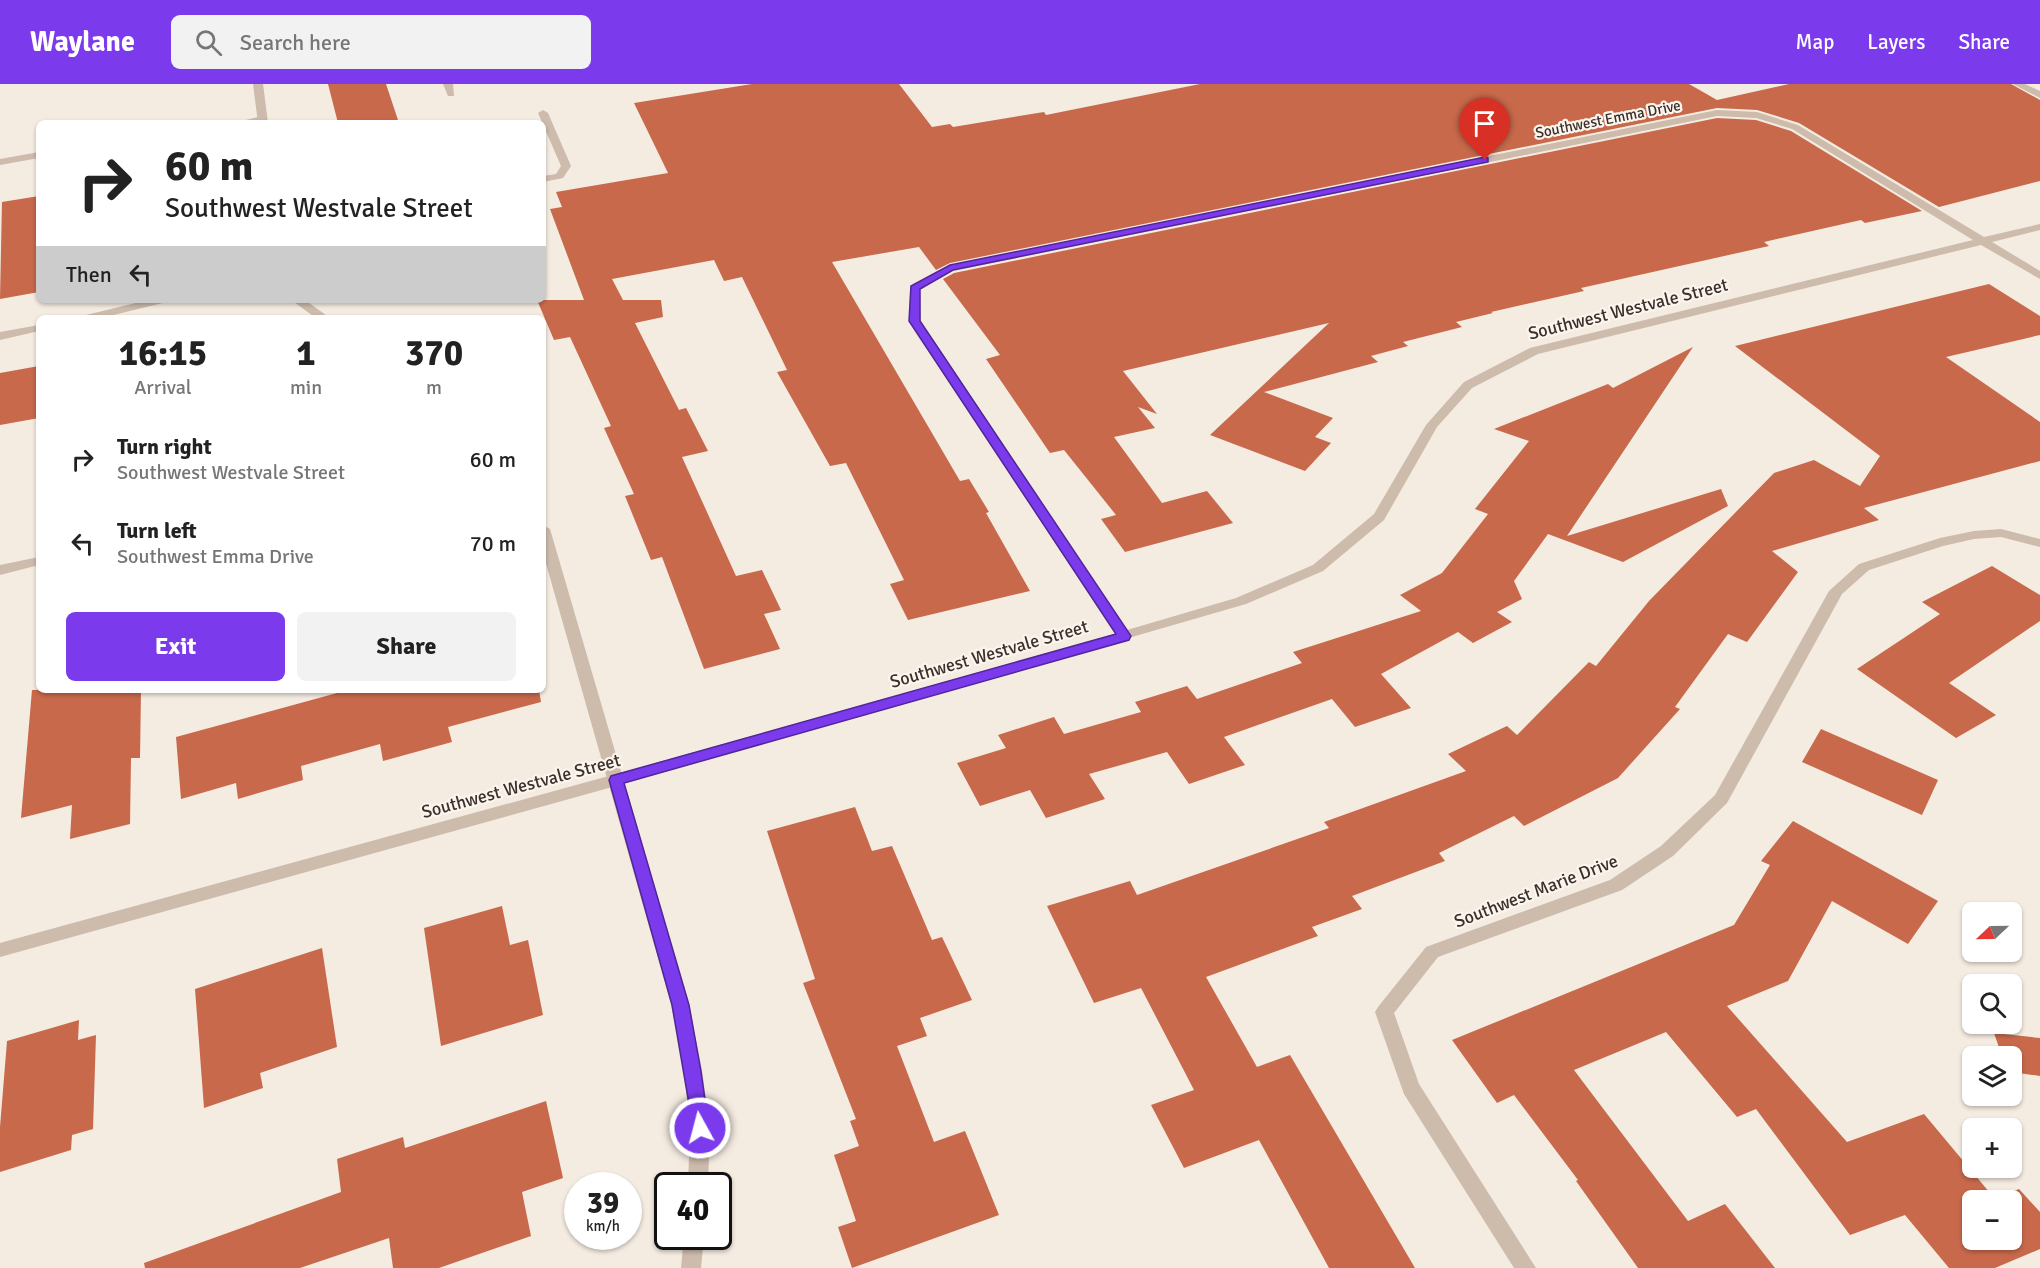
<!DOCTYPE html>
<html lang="en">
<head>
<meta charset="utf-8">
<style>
  :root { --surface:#fff; --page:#f2f2f2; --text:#222; --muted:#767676; --accent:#7c3aed }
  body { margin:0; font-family:Signika,sans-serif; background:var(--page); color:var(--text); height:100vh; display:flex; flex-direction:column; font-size:22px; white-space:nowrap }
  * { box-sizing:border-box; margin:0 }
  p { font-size:20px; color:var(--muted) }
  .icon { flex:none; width:33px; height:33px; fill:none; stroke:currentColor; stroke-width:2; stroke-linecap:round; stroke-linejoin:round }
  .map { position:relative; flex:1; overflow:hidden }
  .panel { position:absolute; left:36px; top:231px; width:510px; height:378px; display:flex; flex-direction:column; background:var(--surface); border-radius:9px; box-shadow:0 2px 4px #0004 }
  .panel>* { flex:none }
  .hud { position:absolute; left:36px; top:36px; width:510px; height:183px; border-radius:9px; box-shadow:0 2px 4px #0004; background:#fff; color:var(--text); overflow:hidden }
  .needle { width:39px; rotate:248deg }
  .fabs { position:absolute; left:1962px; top:818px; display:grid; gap:12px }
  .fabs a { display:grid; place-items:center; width:60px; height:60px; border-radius:9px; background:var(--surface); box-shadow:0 2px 4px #0004; font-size:30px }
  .speed { position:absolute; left:564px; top:1088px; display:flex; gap:12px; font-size:30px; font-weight:700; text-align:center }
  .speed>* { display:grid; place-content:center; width:78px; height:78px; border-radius:50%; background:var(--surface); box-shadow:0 2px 4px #0004; line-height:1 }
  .speed small { font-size:15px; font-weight:400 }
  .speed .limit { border:3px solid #111; border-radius:9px; background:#fff; color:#111 }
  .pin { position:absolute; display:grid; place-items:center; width:51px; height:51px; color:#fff; margin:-62px -26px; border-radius:50% 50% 50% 0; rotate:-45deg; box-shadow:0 0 6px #0007 }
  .pin .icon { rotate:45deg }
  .me { position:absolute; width:66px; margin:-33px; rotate:353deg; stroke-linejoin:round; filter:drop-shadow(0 0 4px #0008) }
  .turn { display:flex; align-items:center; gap:21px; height:126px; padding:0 30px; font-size:27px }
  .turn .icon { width:78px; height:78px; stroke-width:2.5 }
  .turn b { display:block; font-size:42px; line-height:51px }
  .then { display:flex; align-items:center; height:57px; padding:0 30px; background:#0003; gap:12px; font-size:22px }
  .eta { display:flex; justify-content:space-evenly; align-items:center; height:102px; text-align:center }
  .eta b { font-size:36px; font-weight:700; line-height:42px }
  .primary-button { display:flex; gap:12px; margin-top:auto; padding:12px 30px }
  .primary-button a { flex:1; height:69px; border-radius:9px; background:var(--accent); color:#fff; font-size:24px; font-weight:700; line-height:69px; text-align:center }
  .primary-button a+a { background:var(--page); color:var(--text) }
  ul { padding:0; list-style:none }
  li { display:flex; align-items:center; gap:18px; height:84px; padding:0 30px }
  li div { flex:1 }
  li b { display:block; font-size:22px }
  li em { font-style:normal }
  header { display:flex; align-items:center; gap:36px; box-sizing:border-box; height:84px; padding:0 30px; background:var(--accent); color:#fff }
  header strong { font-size:28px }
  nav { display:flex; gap:33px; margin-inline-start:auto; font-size:21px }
  .search { width:420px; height:54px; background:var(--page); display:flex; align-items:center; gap:15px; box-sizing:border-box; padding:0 21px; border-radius:9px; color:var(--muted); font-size:22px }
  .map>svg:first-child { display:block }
</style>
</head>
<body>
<header>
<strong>Waylane</strong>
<div class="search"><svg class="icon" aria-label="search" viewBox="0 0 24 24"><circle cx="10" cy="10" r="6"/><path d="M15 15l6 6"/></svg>Search here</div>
<nav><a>Map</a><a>Layers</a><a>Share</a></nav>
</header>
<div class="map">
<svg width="2040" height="1184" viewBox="0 0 2040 1184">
  <rect width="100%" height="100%" fill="#f4ebe1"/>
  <path fill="#c8694b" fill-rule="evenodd" d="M328,0H386L399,39H338Z
    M752,0H899L932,43L950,40L953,43L1044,28L1046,31L1200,0H1689L1717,16L1789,0H2011L2040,16V97L1939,123L1799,39L1757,26L1717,24L950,179L936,186L919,163L832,178L960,397L969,395L989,428L986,429L1030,507L908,536L890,500L904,496L846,379L830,382L777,288L787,286L742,193L724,197L714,176L612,195L623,216H661L663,233L635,239L679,326L686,324L708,367L682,373L736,492L762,486L781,526L764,530L780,565L704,585L662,473L651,476L625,412L634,410L604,344L611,342L570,253L554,256L537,216H584L550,125L562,123L556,108L668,89L634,19Z
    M1717,34L1756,36L1791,47L1922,127L1865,139L1861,136L1764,158L1769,162L1581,204L1584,207L1491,228L1493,229L1456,238L1462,243L1403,258L1408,262L1371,272L1378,278L1264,308L1333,334L1315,353L1331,359L1305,387L1210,351L1329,239L1123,287L1157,330L1138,323L1155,344L1114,353L1162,419L1207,407L1233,439L1125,468L1101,435L1116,431L1064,366L1050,369L986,275L1000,271L943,195L954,189Z
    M39,112V208L0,215L2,118Z
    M1989,200L2040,232V251L1946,273L2040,338V377L1864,424L1879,436L1772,467L1798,488L1747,558L1728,550L1675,623L1680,625L1618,694L1524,742L1514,732L1439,769L1445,777L1352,812L1362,825L1312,843L1318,852L1206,893L1257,983L1290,971L1415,1184H1329L1259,1056L1184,1084L1151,1021L1194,1006L1141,904L1094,919L1047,822L1130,797L1137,811L1329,744L1324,738L1466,687L1448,670L1507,642L1517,651L1589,578L1596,582L1649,517L1774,389L1814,376L1860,402L1880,372L1735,262Z
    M1693,263L1567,452L1721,405L1728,422L1623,478L1548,450L1514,497L1522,515L1497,528L1512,538L1473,559L1458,548L1381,590L1411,624L1355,643L1332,615L1224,653L1245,681L1189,700L1167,668L1089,690L1105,715L1046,734L1030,706L980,722L957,679L1006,664L998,651L1054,633L1064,650L1141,628L1135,618L1187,602L1197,615L1302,579L1293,568L1421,527L1400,511L1442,489L1488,430L1475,425L1529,357L1494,345L1608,300L1613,304Z
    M39,282V334L0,341V289Z
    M1992,482L2040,511V537L1949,599L1996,631L1956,654L1857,585L1940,530L1922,518Z
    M32,606H141L140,674H131L130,740L70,755L72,721L21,734Z
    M348,606H539L541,618L448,643L452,658L383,677L380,660L301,682L303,696L238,715L236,699L181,715L176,653Z
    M1821,645L1938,696L1922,731L1802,678Z
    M855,723L872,767L892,762L932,856L942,853L972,916L920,934L927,952L897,962L934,1058L965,1047L999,1131L852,1184L838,1143L856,1137L834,1071L859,1062L850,1037L856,1035L803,899L815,895L767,747Z
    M1793,737L1938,817L1908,860L1832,817L1788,897L1727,922L1847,1058L1924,1030L1995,1115L2019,1105L2040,1128V1165L1995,1184H1949L1905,1131L1850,1151L1756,1025L1737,1033L1666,948L1574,986L1688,1137L1725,1120L1775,1184H1638L1576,1097L1578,1096L1514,1011L1497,1019L1452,956L1734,841L1770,781L1761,777ZM1972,1116H2012V1155H1972Z
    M502,822L510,861L528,856L543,931L441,962L424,844Z
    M322,864L337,963L260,989L263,1004L204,1024L195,905Z
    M79,936L78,956L96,951L93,1045L72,1051L71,1066L0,1088V1043L7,957Z
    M1994,949L2040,954V992L2012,988V972H2002Z
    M546,1017L563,1094L522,1108L531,1152L439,1184H393L389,1154L300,1184H145L144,1179L341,1108L337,1075L403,1053L405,1064Z"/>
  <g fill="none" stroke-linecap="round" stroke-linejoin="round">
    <path fill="#cdbbac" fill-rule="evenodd" d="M443,0H453L454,12H448Z
      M543,26L548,29L571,82L563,94L543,98V92L556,90L561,82L538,29Z"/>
    <path fill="#cdbbac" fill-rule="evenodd" d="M2013,0H2025L2040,7V14Z
      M1717,26L1757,28L1798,41L1984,153L2040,140V146L1992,158L2040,187V195L1981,161L1538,270L1472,304L1437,343L1384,436L1323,487L1246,520L616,702L0,873V859L616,690L1115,550L909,237L910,202L950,181ZM1717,32L1756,34L1792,45L1973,156L1530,264L1464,298L1426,341L1374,430L1313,481L1236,514L1127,546L921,237L920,205L953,187Z
      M262,32L265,33V37L234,39Z
      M39,68V74L0,81V75Z
      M148,216H169L167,218L101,234H80L82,232Z
      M39,241V247L0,256V248Z
      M2001,445L2040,455V463L2001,453L1974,455L1943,462L1869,486L1842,510L1727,719L1673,772L1622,806L1438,873L1394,929L1419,1000L1536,1184H1514L1404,1010L1375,928L1378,923L1426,863L1610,796L1661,762L1715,711L1829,507L1859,480L1940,454L1974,447Z
      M39,473V481L0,491V481Z"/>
    <path fill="#cdbbac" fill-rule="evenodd" d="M253,0H263L268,39H258Z
      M291,216H305L330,234H316Z
      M543,441L550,445L689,920L702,987L710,1044L708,1101H688L690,1044L684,987L671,920L543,469Z
      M684,1152H704L701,1184H681Z"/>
  </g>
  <path fill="#7c3aed" stroke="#51269a" stroke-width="1.5" d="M1485,73L1488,74V78L953,186L920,205V237L1131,552L1129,556L624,699L689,921L701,987L709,1044L706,1049L700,1051L694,1049L672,921L609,696L611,692L1116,550L909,237L911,202L950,181Z"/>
  <g text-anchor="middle" stroke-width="4.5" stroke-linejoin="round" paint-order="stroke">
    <g font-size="15" fill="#3b302b" stroke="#fbf5ee">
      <text transform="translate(1608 35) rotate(-11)" y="5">Southwest Emma Drive</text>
    </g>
    <g font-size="18" fill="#3b302b" stroke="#fbf5ee">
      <text transform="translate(1628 225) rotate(-14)" y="6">Southwest Westvale Street</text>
      <text transform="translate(989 570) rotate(-16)" y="6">Southwest Westvale Street</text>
      <text transform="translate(521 702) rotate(-15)" y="6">Southwest Westvale Street</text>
      <text transform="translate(1536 807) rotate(-21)" y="6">Southwest Marie Drive</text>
    </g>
  </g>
</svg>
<div class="fabs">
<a><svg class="needle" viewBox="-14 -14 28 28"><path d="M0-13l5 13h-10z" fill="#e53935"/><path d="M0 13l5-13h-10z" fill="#767676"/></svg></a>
<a><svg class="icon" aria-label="search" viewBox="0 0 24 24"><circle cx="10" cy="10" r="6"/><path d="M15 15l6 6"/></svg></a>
<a><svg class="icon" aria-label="layers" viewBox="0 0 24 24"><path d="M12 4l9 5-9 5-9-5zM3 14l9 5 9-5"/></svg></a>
<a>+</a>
<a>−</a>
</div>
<div class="speed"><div>39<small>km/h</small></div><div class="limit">40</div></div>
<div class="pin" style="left:1485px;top:76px;background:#d93025"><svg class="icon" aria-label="arrive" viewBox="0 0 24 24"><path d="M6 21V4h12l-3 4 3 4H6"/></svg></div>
<svg class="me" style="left:700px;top:1044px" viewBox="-20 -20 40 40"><circle r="17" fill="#7c3aed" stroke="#fff" stroke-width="3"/><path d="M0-11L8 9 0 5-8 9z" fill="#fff"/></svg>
<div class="hud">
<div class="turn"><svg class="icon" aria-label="right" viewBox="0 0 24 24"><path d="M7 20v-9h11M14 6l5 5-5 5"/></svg><div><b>60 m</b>Southwest Westvale Street</div></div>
<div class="then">Then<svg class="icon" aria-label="left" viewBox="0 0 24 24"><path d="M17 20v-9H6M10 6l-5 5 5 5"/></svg></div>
</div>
<section class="panel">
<div class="eta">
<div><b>16:15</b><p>Arrival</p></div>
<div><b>1</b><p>min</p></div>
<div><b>370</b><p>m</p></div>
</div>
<ul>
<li><svg class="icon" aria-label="right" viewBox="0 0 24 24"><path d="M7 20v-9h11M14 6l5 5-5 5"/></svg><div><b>Turn right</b><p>Southwest Westvale Street</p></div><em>60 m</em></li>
<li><svg class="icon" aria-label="left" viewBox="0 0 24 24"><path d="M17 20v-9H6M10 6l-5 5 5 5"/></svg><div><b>Turn left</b><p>Southwest Emma Drive</p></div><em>70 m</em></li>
</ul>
<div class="primary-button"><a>Exit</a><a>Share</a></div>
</section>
</div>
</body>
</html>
